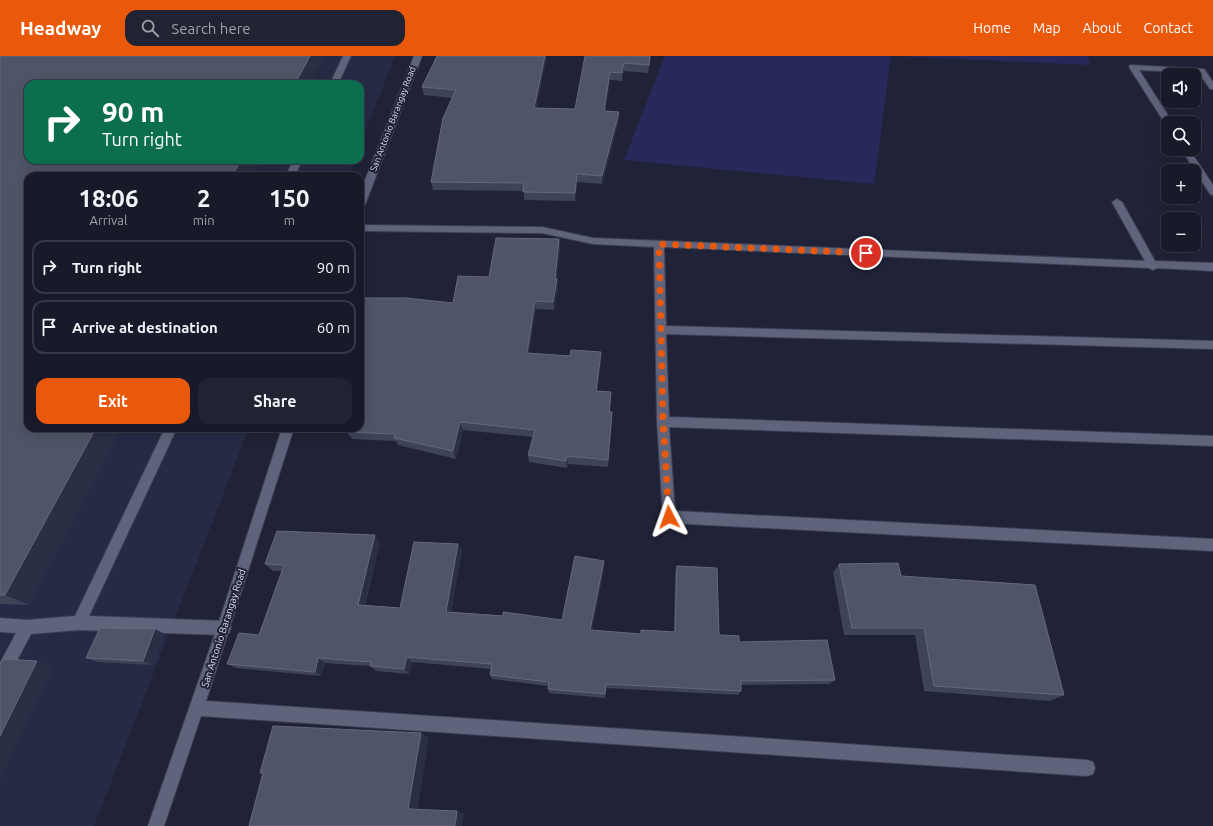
<!DOCTYPE html>
<html lang="en">
<head>
<meta charset="utf-8">
<style>
  :root { --surface:#181a2a; --page:#212332; --text:#f1f3f6; --muted:#9fa1a8; --line:#363847; --accent:#ea580c }
  body { margin:0; font-family:Ubuntu,sans-serif; background:var(--page); color:var(--text); height:100vh; display:flex; flex-direction:column; font-size:15px; white-space:nowrap }
  * { box-sizing:border-box; margin:0 }
  p { font-size:13px; color:var(--muted) }
  .icon { flex:none; width:22px; height:22px; fill:none; stroke:currentColor; stroke-width:2; stroke-linecap:round; stroke-linejoin:round }
  .map { position:relative; flex:1; overflow:hidden }
  .sheet { position:absolute; left:24px; top:116px; width:340px; height:260px; display:flex; flex-direction:column; background:var(--surface); border-radius:12px; box-shadow:0 4px 16px #0002,0 0 0 1px var(--line) }
  .sheet>* { flex:none }
  .top-card { position:absolute; left:24px; top:24px; width:340px; height:84px; border-radius:12px; box-shadow:0 4px 16px #0002,0 0 0 1px var(--line); background:#0b6e4f; color:#fff; overflow:hidden }
  .fabs { position:absolute; left:1161px; top:12px; display:grid; gap:8px }
  .fabs a { display:grid; place-items:center; width:40px; height:40px; border-radius:8px; background:var(--surface); box-shadow:0 4px 16px #0002,0 0 0 1px var(--line); font-size:20px }
  .pin { position:absolute; display:grid; place-items:center; width:34px; height:34px; color:#fff; margin:-17px; border:2px solid #fff; border-radius:50%; box-shadow:0 1px 4px #0007 }
  .me { position:absolute; width:44px; margin:-22px; rotate:356deg; stroke-linejoin:round; filter:drop-shadow(0 0 3px #0008) }
  .turn { display:flex; align-items:center; gap:14px; height:84px; padding:0 12px; font-size:18px }
  .turn .icon { width:52px; height:52px; stroke-width:2.5 }
  .turn b { display:block; font-size:28px; line-height:34px }
  .eta { display:flex; justify-content:space-evenly; align-items:center; height:68px; text-align:center }
  .eta b { font-size:24px; font-weight:700; line-height:28px }
  .button { display:flex; gap:8px; margin-top:auto; padding:8px 12px }
  .button a { flex:1; height:46px; border-radius:12px; background:var(--accent); color:#fff; font-size:16px; font-weight:700; line-height:46px; text-align:center }
  .button a+a { background:var(--page); color:var(--text) }
  ul { padding:0; list-style:none }
  li { display:flex; align-items:center; gap:12px; height:54px; margin:0 8px 6px; padding:0 4px; border:2px solid var(--line); border-radius:12px }
  li div { flex:1 }
  li b { display:block; font-size:15px }
  li em { font-style:normal }
  header { display:flex; align-items:center; gap:24px; box-sizing:border-box; height:56px; padding:0 20px; background:var(--accent); color:#fff }
  header strong { font-size:19px }
  nav { display:flex; gap:22px; margin-inline-start:auto; font-size:14px }
  .search { width:280px; height:36px; background:var(--page); display:flex; align-items:center; gap:10px; box-sizing:border-box; padding:0 14px; border-radius:12px; color:var(--muted); font-size:15px }
  .map>svg:first-child { display:block }
</style>
</head>
<body>
<header>
<strong>Headway</strong>
<div class="search"><svg class="icon" aria-label="search" viewBox="0 0 24 24"><circle cx="10" cy="10" r="6"/><path d="M15 15l6 6"/></svg>Search here</div>
<nav><a>Home</a><a>Map</a><a>About</a><a>Contact</a></nav>
</header>
<div class="map">
<svg width="1213" height="770" viewBox="0 0 1213 770">
  <rect width="100%" height="100%" fill="#202338"/>
  <path fill="#262a45" d="M0,0H395L360,89V28H28V104H354L348,120H28V372H249L94,770H0Z"/>
  <path fill="#26295a" d="M665,0H891L874,128L624,104Z
    M895,0H1087L1090,9Z"/>
  <g fill="none" stroke-linecap="round" stroke-linejoin="round">
    <defs>
      <path id="service" d="M343,0H351L338,28H330Z
        M294,104H302L295,120H285Z
        M165,372H177L89,560L224,565L229,567L231,572L229,577L224,579L79,574L31,578L5,627L0,629V607L16,577L0,576V562L27,564L75,560Z"/>
      <path id="minor" d="M414,0H422L365,149L360,152V137Z
        M1130,9L1204,13L1213,26V33H1210L1199,17L1139,14L1173,67H1168V69H1166L1129,11Z
        M1181,93H1189L1213,129V139L1210,138Z
        M1117,143L1122,146L1155,205L1213,207V215L1157,212L1153,214L1149,212L664,191L666,270L1213,285V293L666,278L669,361L1213,380V390L669,371L675,455L1213,483V495L669,467L664,465L663,461L657,366L654,191L593,188L542,177L360,175V169L542,171L593,182L1145,205L1112,146Z
        M282,372H294L206,645L1087,704L1093,706L1095,712L1093,718L1087,720L201,660L164,770H148L217,572Z"/>
    </defs>
    <use href="#service" stroke="#3c3f50" stroke-width="2"/>
    <use href="#minor" stroke="#3c3f50" stroke-width="2"/>
    <use href="#service" fill="#5f647c" fill-rule="evenodd"/>
    <use href="#minor" fill="#5f647c" fill-rule="evenodd"/>
  </g>
  <path fill="#3f4358" d="M0,0L28,104H259L251,120H28V372H121L29,549L0,548Z
    M437,0H547L536,52L575,53L585,0H651L648,17L624,15L622,25L610,24L605,55L619,64L602,128L577,126L575,145L524,144V135L433,134L431,126L452,42L424,39L422,31Z
    M559,183L560,192L557,223L558,232L554,254L536,253L529,297L601,305L597,335L611,336L610,356L612,364L608,411L568,408L567,412L529,406L528,399L533,381L463,374L456,403L398,389L396,385L352,383L347,376L453,247L489,221Z
    M380,486L365,549L400,552L462,494L451,556L562,564L604,512L592,574L641,578V574L674,576L675,516L677,510L719,579L739,586L835,624L829,628L741,629V635L738,639L606,632L605,642L549,637L548,633V630L492,623L490,619L491,613L412,606L409,618L376,615L370,610L325,607L321,620L236,612L227,608L259,579L282,515H273L265,508Z
    M839,508L901,520L1064,639L1050,645L924,635L915,579H844L833,516Z
    M155,573L164,578L153,609L98,606L86,602Z"/>
  <path fill="#2b2f45" d="M310,0H325L311,28H295Z
    M545,0H547L534,60V52Z
    M650,0H651L648,17L649,9Z
    M624,7V15L622,25V17Z
    M610,16V24L604,63V55Z
    M619,56V64L602,128V120Z
    M241,104H259L251,120H232Z
    M577,118V126L575,145V137Z
    M559,183L560,192L557,225V223L558,232L554,254L553,246Z
    M535,245L536,253L528,305L527,297Z
    M601,296V305L596,343V335Z
    M612,356V364L608,411V404Z
    M460,366L463,374L456,403L453,395Z
    M96,372H121L29,549L5,539Z
    M567,400L568,408L567,412L566,405Z
    M375,479L380,486L363,555L358,549Z
    M458,488L462,494L450,561L446,556Z
    M604,505V512L591,579L590,574Z
    M155,573L164,578L153,609L143,605Z
    M407,601L412,606L409,618L404,613Z
    M318,602L325,607L321,620L315,616Z
    M37,605L54,611L0,723V680Z
    M421,677L429,682L417,756L408,753Z
    M457,755L464,757L462,770H455Z"/>
  <path fill="#505468" stroke="#66697d" d="M0,0H310L295,28H28V104H241L232,120H28V372H96L5,539H0Z
    M437,0H545L534,52L575,53L585,0H650L649,9L624,7L622,17L610,16L604,55L619,56L602,120L577,118L575,137L523,136L524,127L431,126L443,62L456,34L422,31Z
    M496,182L559,183L555,223H557L553,246L535,245L527,297L570,300L571,294L601,296L596,335L611,336L609,356H612L608,404L567,400L566,405L528,399L535,374L460,366L453,395L394,382L395,378L347,376L349,372H360V242H406L453,247L458,220L489,221Z
    M277,475L375,479L358,549L400,552L414,486L458,488L446,556L503,560V556L562,564L575,500L604,505L590,574L641,578V574L675,576L677,510L717,512L719,579L739,580V586L827,584L835,624L741,625V635L606,628L605,638L548,633L549,626L490,619L492,608L407,601L404,613L370,610L371,606L318,602L315,616L227,608L239,577L259,579L284,509L265,508Z
    M898,507L901,520L1035,529L1064,639L934,630L924,572H852L839,508Z
    M100,572L155,573L143,605L86,602Z
    M3,603L37,605L0,680V609Z
    M273,670L421,677L408,753L457,755L455,770H249L263,717H260Z"/>
  <g fill="none" stroke-linecap="round" stroke-linejoin="round">
    <path stroke="#ea580c" stroke-width="7" stroke-dasharray="0 12.6" d="M669,461L663,366L659,188L866,197"/>
  </g>
  <g text-anchor="middle" stroke-width="4" stroke-linejoin="round" paint-order="stroke">
    <g font-size="9" fill="#dcdfed" stroke="#202338">
      <text transform="translate(393 63) rotate(-69)" y="3">San Antonio Barangay Road</text>
    </g>
    <g font-size="10" fill="#dcdfed" stroke="#202338">
      <text transform="translate(223 572) rotate(-72)" y="4">San Antonio Barangay Road</text>
    </g>
  </g>
</svg>
<div class="fabs">
<a><svg class="icon" aria-label="sound" viewBox="0 0 24 24"><path d="M4 9h4l5-4v14l-5-4H4zM17 9q2 3 0 6"/></svg></a>
<a><svg class="icon" aria-label="search" viewBox="0 0 24 24"><circle cx="10" cy="10" r="6"/><path d="M15 15l6 6"/></svg></a>
<a>+</a>
<a>−</a>
</div>
<div class="pin" style="left:866px;top:197px;background:#d93025"><svg class="icon" aria-label="arrive" viewBox="0 0 24 24"><path d="M6 21V4h12l-3 4 3 4H6"/></svg></div>
<svg class="me" style="left:669px;top:461px" viewBox="-20 -20 40 40"><path d="M0-17L14 15 0 8-14 15z" fill="#ea580c" stroke="#fff" stroke-width="4"/></svg>
<div class="top-card">
<div class="turn"><svg class="icon" aria-label="right" viewBox="0 0 24 24"><path d="M7 20v-9h11M14 6l5 5-5 5"/></svg><div><b>90 m</b>Turn right</div></div>
</div>
<section class="sheet">
<div class="eta">
<div><b>18:06</b><p>Arrival</p></div>
<div><b>2</b><p>min</p></div>
<div><b>150</b><p>m</p></div>
</div>
<ul>
<li><svg class="icon" aria-label="right" viewBox="0 0 24 24"><path d="M7 20v-9h11M14 6l5 5-5 5"/></svg><div><b>Turn right</b></div><em>90 m</em></li>
<li><svg class="icon" aria-label="arrive" viewBox="0 0 24 24"><path d="M6 21V4h12l-3 4 3 4H6"/></svg><div><b>Arrive at destination</b></div><em>60 m</em></li>
</ul>
<div class="button"><a>Exit</a><a>Share</a></div>
</section>
</div>
</body>
</html>
